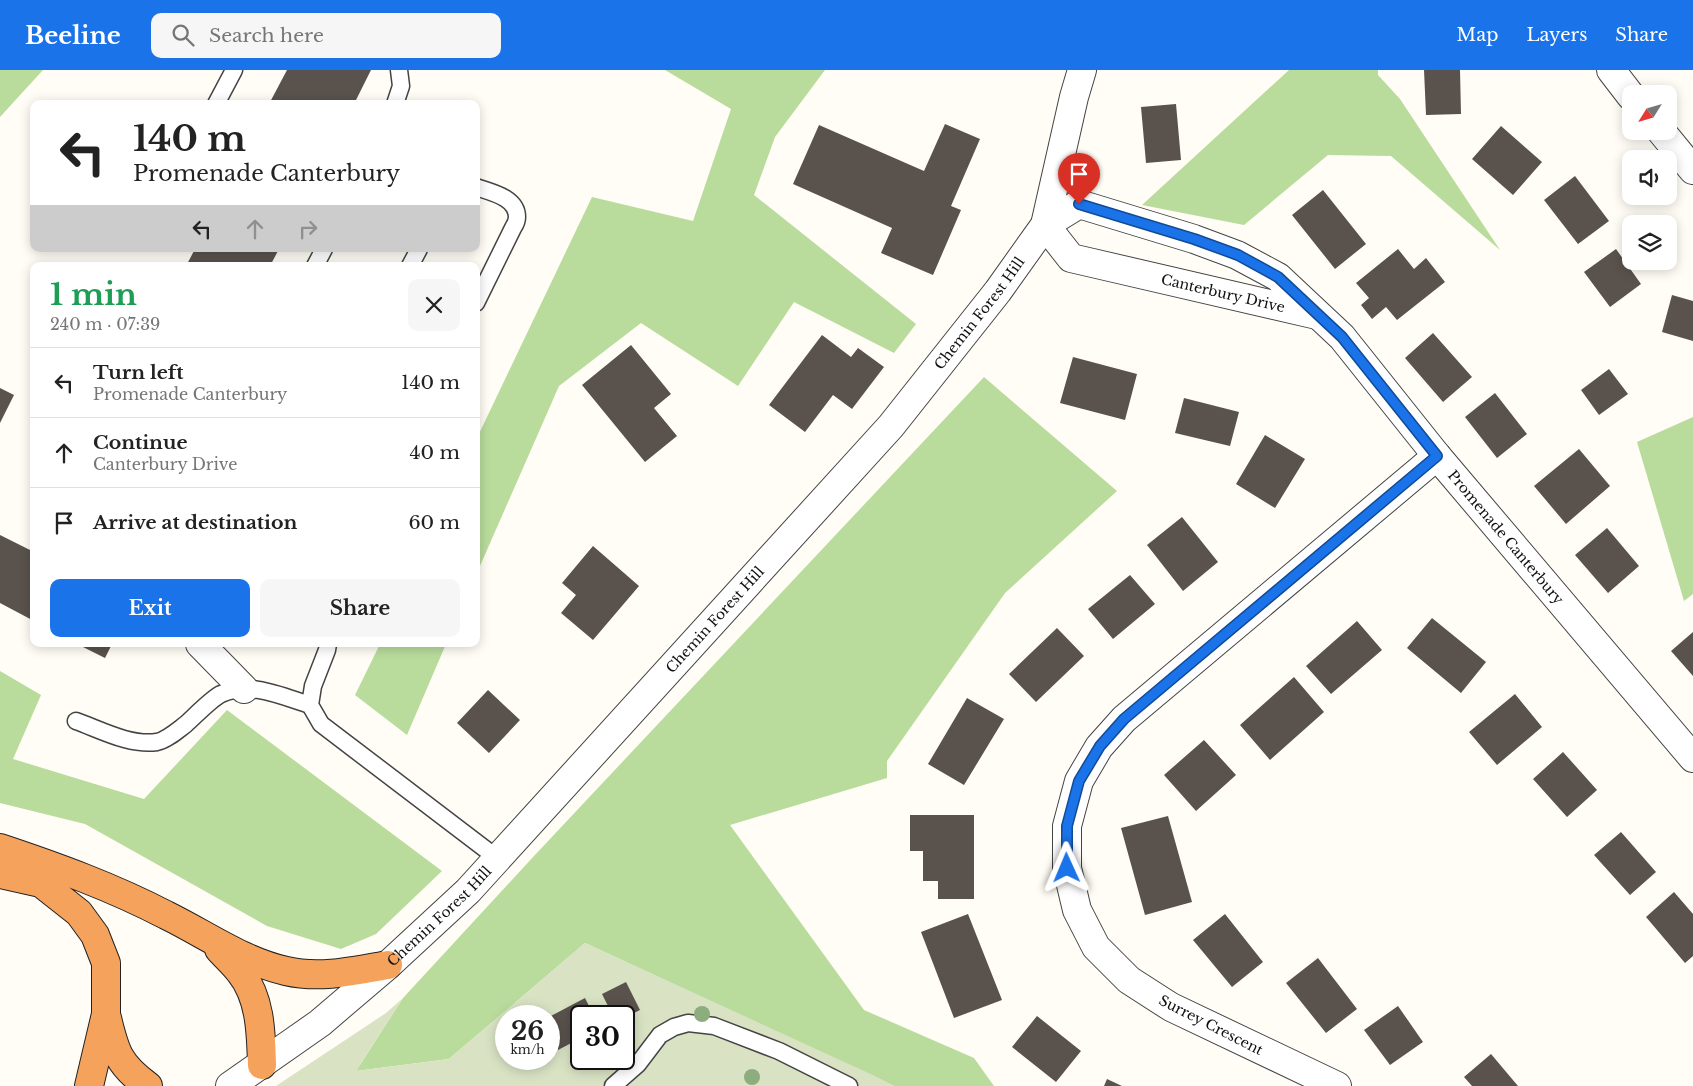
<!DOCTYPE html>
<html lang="en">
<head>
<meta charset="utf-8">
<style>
  :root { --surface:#fff; --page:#f6f6f6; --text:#222; --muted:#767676; --line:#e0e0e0; --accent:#1a73e8 }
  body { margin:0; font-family:"Libre Baskerville",serif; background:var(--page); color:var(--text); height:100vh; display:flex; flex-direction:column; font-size:19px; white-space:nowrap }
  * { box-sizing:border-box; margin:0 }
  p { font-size:16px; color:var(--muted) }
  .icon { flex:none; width:28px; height:28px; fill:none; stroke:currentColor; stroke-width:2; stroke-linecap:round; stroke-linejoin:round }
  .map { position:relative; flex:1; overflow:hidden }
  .sheet { position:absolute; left:30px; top:192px; width:450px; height:385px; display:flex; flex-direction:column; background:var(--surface); border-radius:10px; box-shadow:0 2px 12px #0003 }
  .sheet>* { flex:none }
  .guide { position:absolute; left:30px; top:30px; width:450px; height:152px; border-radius:10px; box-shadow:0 2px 12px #0003; background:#fff; color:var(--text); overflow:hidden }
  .needle { width:32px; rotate:233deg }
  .fabs { position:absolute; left:1622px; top:15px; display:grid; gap:10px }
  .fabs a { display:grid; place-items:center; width:55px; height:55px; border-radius:10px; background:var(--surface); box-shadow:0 2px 12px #0003; font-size:25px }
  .speed { position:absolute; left:495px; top:935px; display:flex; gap:10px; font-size:25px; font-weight:700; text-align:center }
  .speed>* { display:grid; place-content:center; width:65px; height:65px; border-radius:50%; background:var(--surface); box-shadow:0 2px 12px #0003; line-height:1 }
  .speed small { font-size:12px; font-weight:400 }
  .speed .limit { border:2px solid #111; border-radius:8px; background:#fff; color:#111 }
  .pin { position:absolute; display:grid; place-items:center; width:42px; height:42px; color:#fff; margin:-51px -21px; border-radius:50% 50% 50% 0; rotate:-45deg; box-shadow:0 0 5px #0007 }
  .pin .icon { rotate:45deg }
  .me { position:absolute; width:55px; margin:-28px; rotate:359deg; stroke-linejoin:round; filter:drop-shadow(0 0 4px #0008) }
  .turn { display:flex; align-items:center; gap:18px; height:105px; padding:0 20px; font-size:22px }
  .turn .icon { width:65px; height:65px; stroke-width:2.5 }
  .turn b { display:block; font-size:35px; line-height:42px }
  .lanes { display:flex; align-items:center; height:48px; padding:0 20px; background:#0003; justify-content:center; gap:25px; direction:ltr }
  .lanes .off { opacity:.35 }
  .round { display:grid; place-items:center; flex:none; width:52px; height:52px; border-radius:10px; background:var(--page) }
  .headline { display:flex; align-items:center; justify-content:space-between; height:85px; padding:0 20px }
  h1 { font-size:30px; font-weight:700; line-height:38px; color:#1e9e55 }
  .button { display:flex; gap:10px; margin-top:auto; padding:10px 20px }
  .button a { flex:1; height:58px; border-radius:10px; background:var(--accent); color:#fff; font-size:20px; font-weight:700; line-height:58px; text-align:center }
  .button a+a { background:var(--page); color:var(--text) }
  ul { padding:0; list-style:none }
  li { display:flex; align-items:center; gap:15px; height:70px; padding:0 20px; border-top:1px solid var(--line) }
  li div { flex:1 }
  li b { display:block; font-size:19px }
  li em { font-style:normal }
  header { display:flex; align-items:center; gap:30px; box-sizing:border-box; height:70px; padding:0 25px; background:var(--accent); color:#fff }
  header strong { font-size:24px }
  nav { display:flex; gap:28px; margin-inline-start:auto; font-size:18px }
  .search { width:350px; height:45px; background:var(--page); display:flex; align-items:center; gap:12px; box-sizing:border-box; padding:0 18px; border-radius:10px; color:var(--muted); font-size:19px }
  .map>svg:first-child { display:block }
</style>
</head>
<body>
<header>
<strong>Beeline</strong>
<div class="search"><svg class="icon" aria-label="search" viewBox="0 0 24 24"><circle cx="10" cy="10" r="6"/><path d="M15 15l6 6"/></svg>Search here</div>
<nav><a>Map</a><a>Layers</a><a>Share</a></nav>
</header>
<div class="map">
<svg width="1693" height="1016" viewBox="0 0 1693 1016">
  <rect width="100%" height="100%" fill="#fffdf5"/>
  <path fill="#b9dc9c" d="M0,0H43L0,47Z
    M665,0H825L775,67L754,125L916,254L894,283L794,232L738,316L641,253L559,316L476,505V370L592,127L693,151L731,39Z
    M1289,0H1378V5L1400,29L1500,180L1391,86L1328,85L1244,155L1142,135Z
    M984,307L1117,421L1005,523L887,691V708L730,755L864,940L974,988L994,1016H894L585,873L449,989L356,1001L403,928L534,786Z
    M1693,347V524L1684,531L1637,372Z
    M380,574H446L407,665L355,625Z
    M0,601L41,625L13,689L144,729L227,640L442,801L376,864L341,879L267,856L85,754L0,733Z"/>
  <path fill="#d9e3c4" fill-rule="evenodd" d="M585,873L877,1007L894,1016H276L386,943L403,928L356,1001L449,989ZM506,946H549V989H506ZM581,946H624V989H581Z"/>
  <path fill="#5a524d" d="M287,0H371L354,34H269Z
    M1424,0H1460L1461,44L1426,45Z
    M1176,34L1181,90L1146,93L1141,37Z
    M945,54L980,69L951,136L961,140L933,205L881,183L892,158L793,114L819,55L924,101Z
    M1501,56L1542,92L1513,125L1472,89Z
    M1575,106L1609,151L1578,174L1544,130Z
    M1323,120L1366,174L1335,199L1292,145Z
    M195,179H279L270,196H186Z
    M1398,179L1414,199L1426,188L1445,212L1397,250L1386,237L1372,249L1361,235L1369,228L1356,213Z
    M1616,179L1641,214L1610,237L1584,202Z
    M1672,225L1693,231V271L1662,262Z
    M1433,263L1472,307L1443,332L1405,288Z
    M822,265L851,287L858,278L884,297L852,339L833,325L805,362L769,335Z
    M631,275L671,324L654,338L677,366L645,392L582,315Z
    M1073,287L1137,304L1125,350L1060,333Z
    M1609,299L1628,324L1599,345L1581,320Z
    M0,318L14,325L0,353Z
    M1495,323L1527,364L1497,388L1465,347Z
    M1184,328L1239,342L1230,376L1175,363Z
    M1265,365L1305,389L1275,438L1236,414Z
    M1579,379L1610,416L1566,454L1534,416Z
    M1182,447L1218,492L1183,521L1147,475Z
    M1607,458L1639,496L1608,523L1575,485Z
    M0,465L34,482V551L0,533Z
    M593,476L639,516L593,570L561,543L576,525L562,513Z
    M1130,505L1155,534L1113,569L1088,539Z
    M1432,548L1486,592L1461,623L1407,578Z
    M1357,551L1382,580L1331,624L1306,596Z
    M1057,558L1084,586L1036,632L1009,604Z
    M1693,562V606L1671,581Z
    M77,574H112L105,588Z
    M1294,607L1324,642L1270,690L1240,655Z
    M488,620L520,650L489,683L457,653Z
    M1515,624L1542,657L1497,695L1469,662Z
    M967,628L1004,649L964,715L928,694Z
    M1204,670L1236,705L1196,741L1164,705Z
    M1563,682L1597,720L1567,747L1533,709Z
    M910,745H974V829H938V811H923V781H910Z
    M1168,746L1192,832L1145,845L1121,758Z
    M1621,762L1656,802L1630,825L1594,785Z
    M1674,822L1693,844V886L1685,893L1646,847Z
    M968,844L1002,930L954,948L921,862Z
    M1225,844L1263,892L1232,917L1193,870Z
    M1318,888L1357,939L1326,963L1286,913Z
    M626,912L640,940L624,948V946H613L602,924Z
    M585,928L594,946H581V968L558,980L553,970L549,972V947Z
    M1398,936L1423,972L1390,995L1364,960Z
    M1037,946L1081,981L1056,1012L1012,977Z
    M1491,984L1518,1016H1472L1464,1007Z
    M1107,1009L1122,1016H1104Z"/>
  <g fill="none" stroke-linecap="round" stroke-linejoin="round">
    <defs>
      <path id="service" d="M216,34L234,0
        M395,34L401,16L399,0
        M476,117C490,122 517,127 517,147C517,150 515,155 513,158L476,233
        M315,196L324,179
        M410,196L419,179
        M328,574L327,580L313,616L310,635L321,654L497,788
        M76,651C101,660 130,676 157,672C167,670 178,660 186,654C195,646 211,629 221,624C250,611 281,626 310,635
        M613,1016L638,994L660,965L674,957L688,953L714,956L779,981L849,1016"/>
      <path id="minor" d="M1611,0L1631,26
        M1661,61L1693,100
        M200,574L244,619
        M1337,1016L1171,937L1129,910L1096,877L1077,840L1067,798V756L1079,711L1099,677L1124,649L1437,386"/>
      <g id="tertiary">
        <path id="s1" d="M1045,155L1079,134L1194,169L1237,185L1278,207L1342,267L1437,386L1693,688"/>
        <path id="s2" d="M1045,155L1071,188L1317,245"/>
        <path id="s3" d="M230,1016L320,953L388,895L468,821L891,356L998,221L1045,155L1074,27L1082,0"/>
      </g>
      <path id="motorway" d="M0,778C57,797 112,817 166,845C205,864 242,891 286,901C320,909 354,901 388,895
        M0,804L41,813L79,843L95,865L106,893V944L89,1016
        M219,879C226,887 234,894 240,902C261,928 261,964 262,995
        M107,948C115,982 119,995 148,1016"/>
    </defs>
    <use href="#service" stroke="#444" stroke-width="19"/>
    <use href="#minor" stroke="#444" stroke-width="30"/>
    <use href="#tertiary" stroke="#444" stroke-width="30"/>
    <use href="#motorway" stroke="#222" stroke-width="30"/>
    <use href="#service" stroke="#fff" stroke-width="16"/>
    <use href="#minor" stroke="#fff" stroke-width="28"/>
    <use href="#tertiary" stroke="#fff" stroke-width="28"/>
    <use href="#motorway" stroke="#f5a25d" stroke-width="28"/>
  </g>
  <g fill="#8dad7f">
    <circle cx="702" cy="944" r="8"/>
    <circle cx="752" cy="1007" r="8"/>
  </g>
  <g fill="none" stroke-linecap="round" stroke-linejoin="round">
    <defs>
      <path id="route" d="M1067,798V756L1079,711L1100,676L1124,649L1437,386L1342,267L1278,207L1238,185L1194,169L1079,134"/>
    </defs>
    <use href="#route" stroke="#114b97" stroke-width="12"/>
    <use href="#route" stroke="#1a73e8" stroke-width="9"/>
  </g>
  <g text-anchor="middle" stroke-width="5" stroke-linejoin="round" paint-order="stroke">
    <g font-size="14" fill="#111" stroke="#fff">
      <text dy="5" stroke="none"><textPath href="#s2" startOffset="198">Canterbury Drive</textPath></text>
      <text dy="5" stroke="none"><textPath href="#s3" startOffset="1080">Chemin Forest Hill</textPath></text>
      <text dy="5" stroke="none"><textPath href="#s1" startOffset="599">Promenade Canterbury</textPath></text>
      <text dy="5" stroke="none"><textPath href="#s3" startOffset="675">Chemin Forest Hill</textPath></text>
      <text dy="5" stroke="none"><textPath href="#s3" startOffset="270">Chemin Forest Hill</textPath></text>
      <text transform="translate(1211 955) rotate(27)" y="5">Surrey Crescent</text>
    </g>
  </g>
</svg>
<div class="fabs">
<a><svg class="needle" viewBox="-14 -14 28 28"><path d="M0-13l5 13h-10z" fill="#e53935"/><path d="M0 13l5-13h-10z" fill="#767676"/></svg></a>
<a><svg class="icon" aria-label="sound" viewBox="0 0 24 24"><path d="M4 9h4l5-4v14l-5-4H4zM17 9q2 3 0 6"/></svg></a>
<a><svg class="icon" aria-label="layers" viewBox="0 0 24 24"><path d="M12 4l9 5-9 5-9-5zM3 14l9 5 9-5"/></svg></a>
</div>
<div class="speed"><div>26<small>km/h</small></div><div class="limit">30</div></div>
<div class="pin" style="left:1079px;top:134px;background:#d93025"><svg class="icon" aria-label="arrive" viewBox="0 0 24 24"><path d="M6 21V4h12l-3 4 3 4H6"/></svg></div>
<svg class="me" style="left:1067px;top:798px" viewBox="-20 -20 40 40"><path d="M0-17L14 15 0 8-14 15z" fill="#1a73e8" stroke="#fff" stroke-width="4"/></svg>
<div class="guide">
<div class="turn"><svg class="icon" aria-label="left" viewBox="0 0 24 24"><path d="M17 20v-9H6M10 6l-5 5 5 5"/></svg><div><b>140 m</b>Promenade Canterbury</div></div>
<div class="lanes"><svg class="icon" aria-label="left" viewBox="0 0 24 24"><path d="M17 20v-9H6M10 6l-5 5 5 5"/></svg><svg class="icon off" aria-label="ahead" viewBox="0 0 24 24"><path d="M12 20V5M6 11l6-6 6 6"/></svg><svg class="icon off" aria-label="right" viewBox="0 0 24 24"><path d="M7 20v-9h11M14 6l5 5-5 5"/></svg></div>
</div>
<section class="sheet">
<div class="headline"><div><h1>1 min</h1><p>240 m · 07:39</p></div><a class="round"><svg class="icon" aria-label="close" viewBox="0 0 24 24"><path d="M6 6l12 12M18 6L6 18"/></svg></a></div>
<ul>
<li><svg class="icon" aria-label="left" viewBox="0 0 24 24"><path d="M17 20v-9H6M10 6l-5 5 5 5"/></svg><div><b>Turn left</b><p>Promenade Canterbury</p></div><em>140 m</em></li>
<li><svg class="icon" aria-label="ahead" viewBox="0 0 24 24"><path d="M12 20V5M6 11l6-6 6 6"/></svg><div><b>Continue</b><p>Canterbury Drive</p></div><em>40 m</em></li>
<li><svg class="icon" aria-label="arrive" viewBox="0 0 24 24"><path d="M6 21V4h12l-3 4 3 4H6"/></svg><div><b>Arrive at destination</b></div><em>60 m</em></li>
</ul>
<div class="button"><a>Exit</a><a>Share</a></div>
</section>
</div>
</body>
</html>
